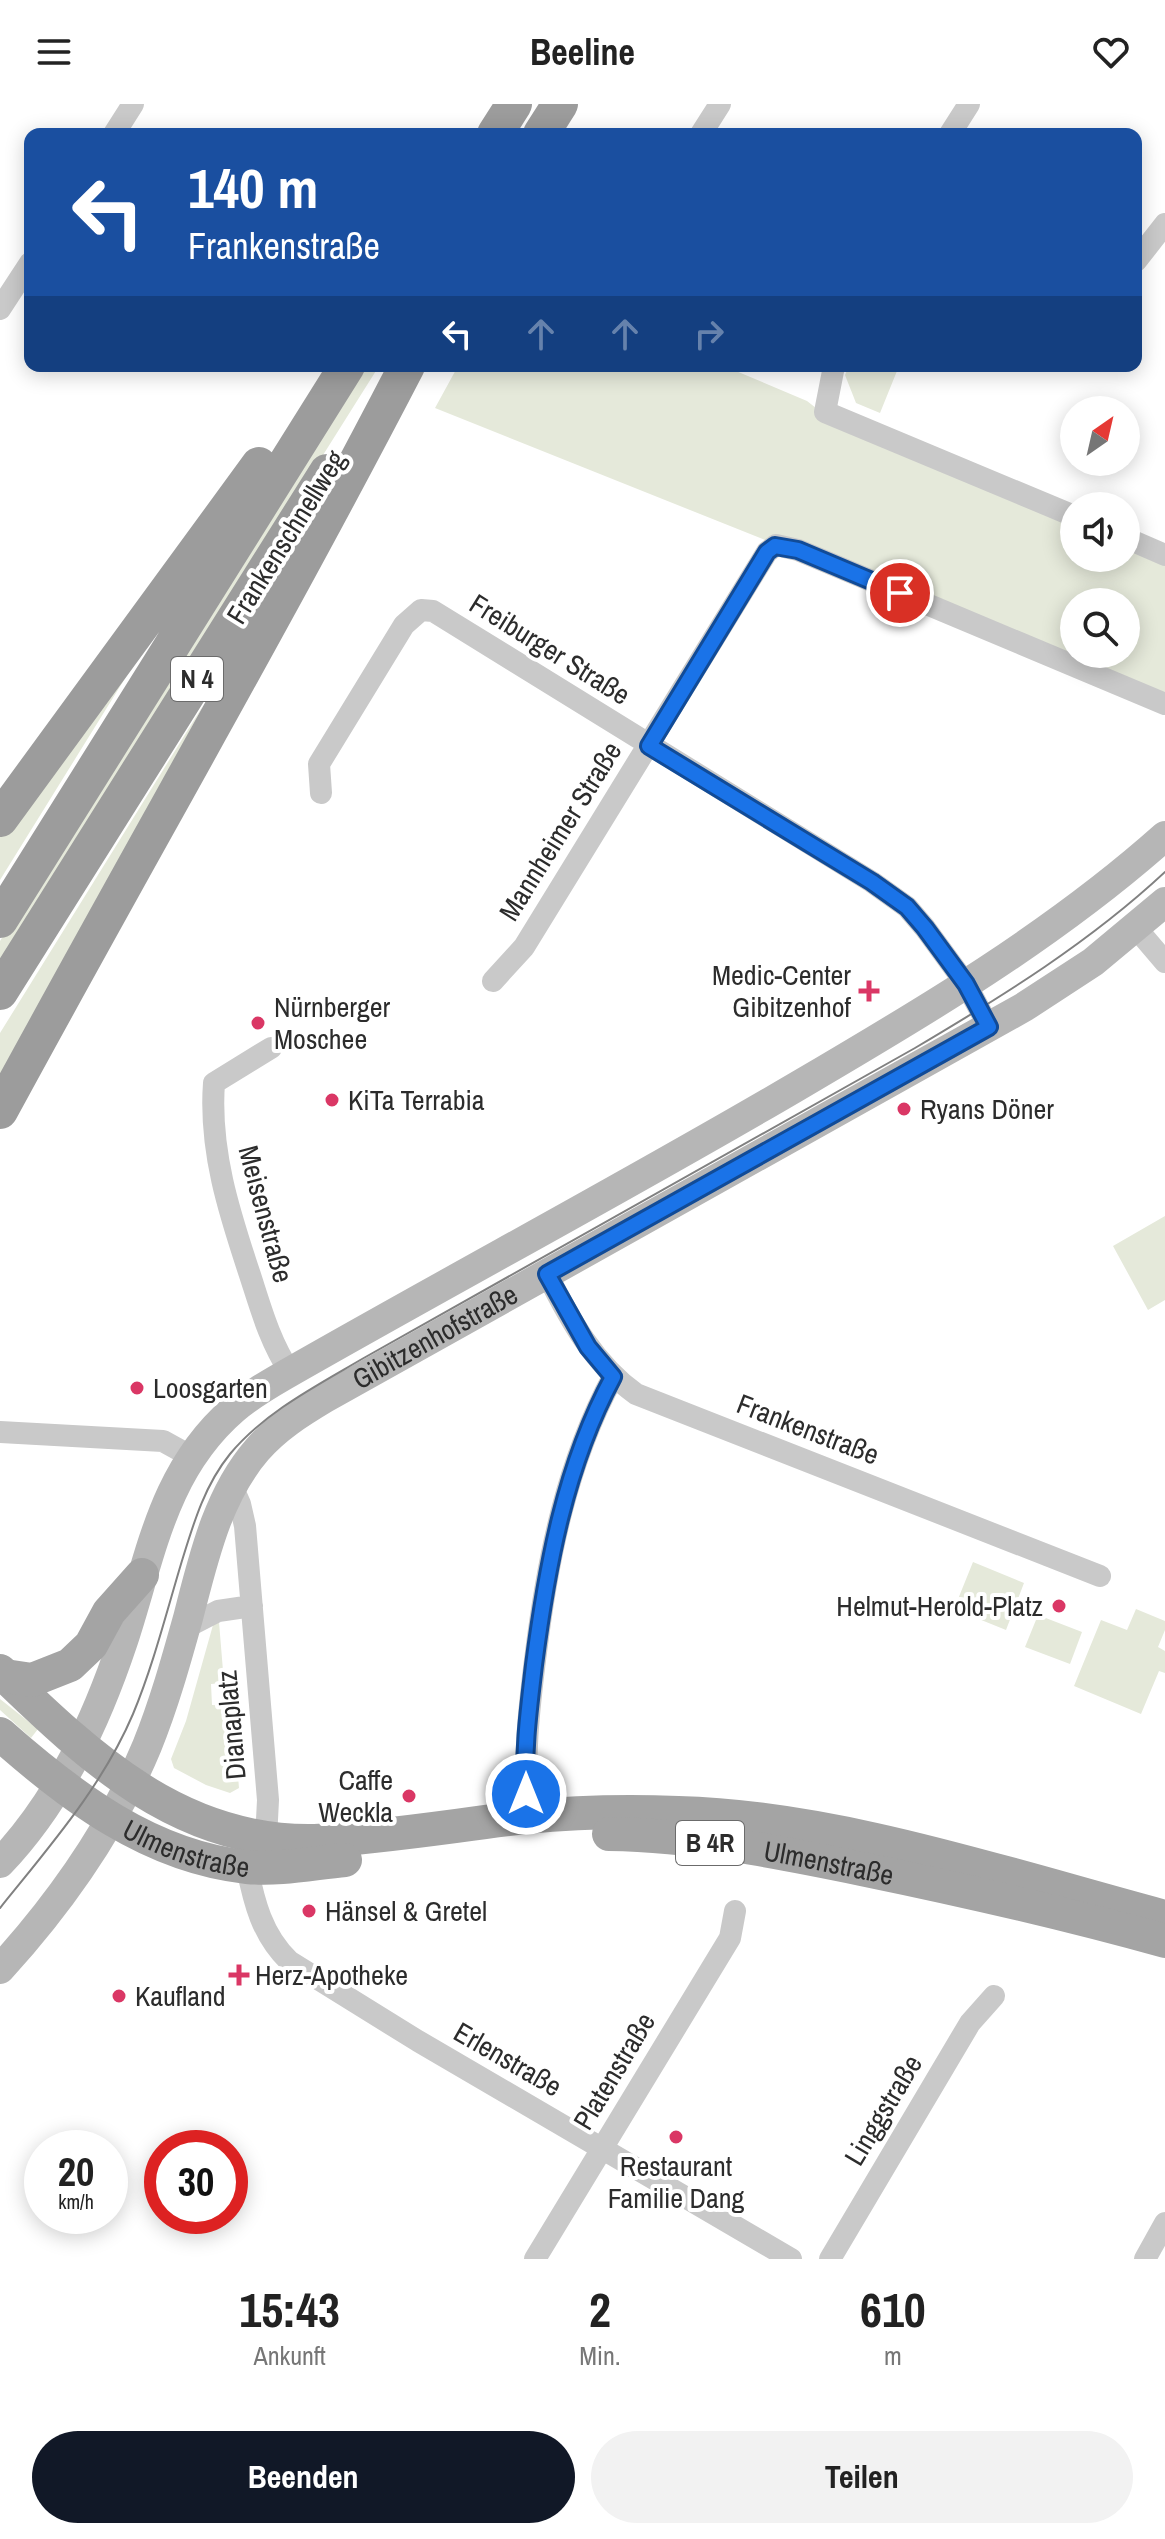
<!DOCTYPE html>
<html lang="de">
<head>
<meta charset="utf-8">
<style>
  :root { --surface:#fff; --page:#f2f2f2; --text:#222; --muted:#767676; --accent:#111827 }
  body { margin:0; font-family:"Archivo Narrow",sans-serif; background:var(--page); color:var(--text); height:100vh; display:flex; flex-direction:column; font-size:30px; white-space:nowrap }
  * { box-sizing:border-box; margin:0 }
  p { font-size:26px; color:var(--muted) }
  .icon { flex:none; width:44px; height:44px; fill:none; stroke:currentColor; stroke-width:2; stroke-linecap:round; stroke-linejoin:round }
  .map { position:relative; height:2155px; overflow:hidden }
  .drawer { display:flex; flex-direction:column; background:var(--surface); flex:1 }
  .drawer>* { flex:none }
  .hud { position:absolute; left:24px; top:24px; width:1118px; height:244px; border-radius:16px; box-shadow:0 4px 20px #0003; background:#1a4fa0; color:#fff; overflow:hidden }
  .needle { width:52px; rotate:34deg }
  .tools { position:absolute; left:1060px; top:292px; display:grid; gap:16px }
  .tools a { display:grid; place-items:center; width:80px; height:80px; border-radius:50%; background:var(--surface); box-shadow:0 4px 20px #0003; font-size:40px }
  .speed { position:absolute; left:24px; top:2026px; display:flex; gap:16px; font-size:40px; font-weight:700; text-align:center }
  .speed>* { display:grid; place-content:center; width:104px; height:104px; border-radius:50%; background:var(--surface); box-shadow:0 4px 20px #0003; line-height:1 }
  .speed small { font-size:20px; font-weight:400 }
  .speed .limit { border:12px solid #d22; background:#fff; color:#111 }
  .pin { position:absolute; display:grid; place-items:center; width:68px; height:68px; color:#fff; margin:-34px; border:4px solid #fff; border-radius:50%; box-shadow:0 2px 8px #0007 }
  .me { position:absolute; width:88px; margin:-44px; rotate:0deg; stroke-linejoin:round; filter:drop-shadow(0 0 6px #0008) }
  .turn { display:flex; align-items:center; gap:28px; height:168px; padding:0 32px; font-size:36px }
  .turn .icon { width:104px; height:104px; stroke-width:2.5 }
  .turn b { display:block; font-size:56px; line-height:68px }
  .lanes { display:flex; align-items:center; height:76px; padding:0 32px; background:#0003; justify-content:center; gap:40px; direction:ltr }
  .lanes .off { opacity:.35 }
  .eta { display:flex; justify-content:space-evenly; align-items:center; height:136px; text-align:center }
  .eta b { font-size:48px; font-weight:800; line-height:56px }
  .cta { display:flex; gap:16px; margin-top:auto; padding:16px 32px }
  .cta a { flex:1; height:92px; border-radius:48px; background:var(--accent); color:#fff; font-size:32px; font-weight:800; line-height:92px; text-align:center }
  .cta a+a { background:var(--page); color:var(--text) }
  header { display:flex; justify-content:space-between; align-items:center; height:104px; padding:0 32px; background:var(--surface); font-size:36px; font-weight:800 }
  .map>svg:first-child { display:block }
</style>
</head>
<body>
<header><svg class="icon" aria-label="menu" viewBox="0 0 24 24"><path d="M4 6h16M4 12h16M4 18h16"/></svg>Beeline<svg class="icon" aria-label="heart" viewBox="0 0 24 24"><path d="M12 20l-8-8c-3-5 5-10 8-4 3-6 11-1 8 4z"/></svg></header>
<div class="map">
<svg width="1165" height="2155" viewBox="0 0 1165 2155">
  <rect width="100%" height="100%" fill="#fff"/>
  <path fill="#e5e9da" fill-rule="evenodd" d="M362,262H379L0,865V837Z
    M458,262H724L807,297L816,304L1074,420V454H1126V442L1165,459V596L435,304ZM1074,498H1126V550H1074Z
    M849,262H899L880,309L856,299L845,271Z
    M134,560L0,776V733Z
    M204,600L0,985V929Z
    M1165,1112V1196L1148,1206L1113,1142Z
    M973,1458L1024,1479L1006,1526L954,1505Z
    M1136,1505L1165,1517V1526L1158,1543L1165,1547V1569L1159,1567L1141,1610L1074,1582L1101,1516L1127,1526Z
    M1038,1511L1082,1528L1070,1560L1025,1543Z
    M219,1518L224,1579L211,1580L212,1601L232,1602L239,1684L230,1689L206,1681L174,1664L171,1655L186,1617L213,1521Z
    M0,1595L38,1625L31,1634L0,1606Z"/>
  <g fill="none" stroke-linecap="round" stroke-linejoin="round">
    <path stroke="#c9c9c9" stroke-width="22" d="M114,30L133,0
      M701,30L720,0
      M950,30L969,0
      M1136,157L1165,120
      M0,205L30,159
      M834,262L825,308L1074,412
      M1126,434L1165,451
      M321,689L319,660L404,521L421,506L433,507L872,778L907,803L925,824L966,880L989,923
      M1136,824L1165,858
      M493,877L524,843L767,448L776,441L798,446L1165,600
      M271,944L214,979C209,1046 229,1108 250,1171C261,1205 270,1238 290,1268
      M547,1170C570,1216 594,1260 636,1290L1100,1472
      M0,1328L163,1337L192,1353
      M232,1382L240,1400L245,1422L268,1696L266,1735
      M185,1524L218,1507L252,1502
      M528,1713C523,1658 529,1603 536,1548C548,1453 567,1358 613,1273
      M247,1763C254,1798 262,1831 289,1857L418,1937L791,2155
      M535,2155L730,1834L735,1807
      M830,2155L970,1919L994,1892
      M1145,2155L1165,2119"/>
    <g stroke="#b6b6b6" stroke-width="30">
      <path d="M0,1759C59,1697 96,1618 123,1537C151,1452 162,1367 234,1305C251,1290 271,1279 290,1268C458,1172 629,1081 796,983C924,908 1054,831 1165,732"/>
      <path id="s1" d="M0,1865C61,1798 112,1726 147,1642C164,1600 176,1557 188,1514C203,1456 217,1392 257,1346C276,1324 300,1309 325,1294L1024,903L1093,858L1165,798"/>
    </g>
    <g stroke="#a4a4a4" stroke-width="34">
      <path d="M0,1567C90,1654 181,1740 315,1737C386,1733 456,1721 526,1713C577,1708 628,1707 678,1709C837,1713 1011,1772 1165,1813"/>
      <path d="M5,1572L32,1576L70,1561L91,1541L109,1508L142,1471"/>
      <path id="s2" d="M0,1630C70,1692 150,1753 247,1763C279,1766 313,1759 345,1756"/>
      <path id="s3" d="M609,1730C694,1731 779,1748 862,1765C964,1786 1065,1809 1165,1837"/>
    </g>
    <path stroke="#9c9c9c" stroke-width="36" d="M495,30L514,0
      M541,30L560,0
      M0,715L259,361
      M0,816L347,262
      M0,888L327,368
      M0,1007C135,758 277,513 407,262"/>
    <path stroke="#818181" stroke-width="2" d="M0,1804C49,1743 102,1683 133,1610C153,1562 166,1510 181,1460C193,1421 204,1382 230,1350C265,1308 316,1282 362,1255L915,944C1003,892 1090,838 1165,768"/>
  </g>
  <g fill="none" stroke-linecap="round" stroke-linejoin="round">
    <defs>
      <path id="route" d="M526,1690C523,1647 529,1604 534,1561C547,1462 565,1362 613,1273L588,1243L547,1170L989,923L966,880L925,824L907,803L872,778L649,642L767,448L775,442L798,446L900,489"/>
    </defs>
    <use href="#route" stroke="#114b97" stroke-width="20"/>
    <use href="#route" stroke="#1a73e8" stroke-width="14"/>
  </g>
  <g fill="#da3765" stroke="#fff" stroke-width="3">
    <path d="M865 875h8v8h8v8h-8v8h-8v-8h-8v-8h8z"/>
    <circle cx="258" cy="919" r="8"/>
    <circle cx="332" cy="996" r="8"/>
    <circle cx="904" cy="1005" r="8"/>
    <circle cx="137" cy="1284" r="8"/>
    <circle cx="1059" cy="1502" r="8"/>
    <circle cx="409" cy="1692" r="8"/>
    <circle cx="309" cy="1807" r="8"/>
    <path d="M235 1859h8v8h8v8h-8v8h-8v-8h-8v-8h8z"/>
    <circle cx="119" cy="1892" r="8"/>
    <circle cx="676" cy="2033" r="8"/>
  </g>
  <g text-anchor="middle" stroke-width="8" stroke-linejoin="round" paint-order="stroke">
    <g fill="#fff" stroke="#6b6b6b" stroke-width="2">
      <rect x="171" y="553" width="52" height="44" rx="6"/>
      <rect x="676" y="1717" width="68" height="44" rx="6"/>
    </g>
    <g font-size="26" font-weight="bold" fill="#2c2c2c">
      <text x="197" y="584">N 4</text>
      <text x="710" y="1748">B 4R</text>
    </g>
    <g font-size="28" fill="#2c2c2c" stroke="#fff">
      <text transform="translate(286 433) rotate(-58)" y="10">Frankenschnellweg</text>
      <text transform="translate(550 545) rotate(32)" y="10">Freiburger Straße</text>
      <text transform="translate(560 727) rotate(-58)" y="10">Mannheimer Straße</text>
      <text transform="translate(266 1110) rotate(75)" y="10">Meisenstraße</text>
      <text dy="10" stroke="none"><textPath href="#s1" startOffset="798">Gibitzenhofstraße</textPath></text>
      <text transform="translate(808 1325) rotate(21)" y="10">Frankenstraße</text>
      <text transform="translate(231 1621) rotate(-95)" y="10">Dianaplatz</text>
      <text dy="10" stroke="none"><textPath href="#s2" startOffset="222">Ulmenstraße</textPath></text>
      <text dy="10" stroke="none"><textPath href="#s3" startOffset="222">Ulmenstraße</textPath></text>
      <text transform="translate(508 1955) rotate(30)" y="10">Erlenstraße</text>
      <text transform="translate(614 1967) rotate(-59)" y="10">Platenstraße</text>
      <text transform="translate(883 2006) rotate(-59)" y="10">Linggstraße</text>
    </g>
    <g font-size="28" fill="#2c2c2c" stroke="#fff" text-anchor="start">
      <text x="851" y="881" text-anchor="end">Medic-Center<tspan x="851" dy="32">Gibitzenhof</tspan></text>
      <text x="274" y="913">Nürnberger<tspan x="274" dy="32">Moschee</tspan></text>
      <text x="348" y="1006">KiTa Terrabia</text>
      <text x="920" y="1015">Ryans Döner</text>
      <text x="153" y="1294">Loosgarten</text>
      <text x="1043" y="1512" text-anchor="end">Helmut-Herold-Platz</text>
      <text x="393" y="1686" text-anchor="end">Caffe<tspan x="393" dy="32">Weckla</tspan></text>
      <text x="325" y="1817">Hänsel &amp; Gretel</text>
      <text x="255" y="1881">Herz-Apotheke</text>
      <text x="135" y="1902">Kaufland</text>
      <text x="676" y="2072" text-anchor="middle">Restaurant<tspan x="676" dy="32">Familie Dang</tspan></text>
    </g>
  </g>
</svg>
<div class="tools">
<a><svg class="needle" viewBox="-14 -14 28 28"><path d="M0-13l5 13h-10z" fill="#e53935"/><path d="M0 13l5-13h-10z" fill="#767676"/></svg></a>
<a><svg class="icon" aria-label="sound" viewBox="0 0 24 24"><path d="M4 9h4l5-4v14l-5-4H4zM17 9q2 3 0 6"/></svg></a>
<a><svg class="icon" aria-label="search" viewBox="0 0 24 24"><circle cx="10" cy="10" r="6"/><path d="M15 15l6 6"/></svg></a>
</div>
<div class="speed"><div>20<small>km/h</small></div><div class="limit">30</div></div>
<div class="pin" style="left:900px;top:489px;background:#d93025"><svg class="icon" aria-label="arrive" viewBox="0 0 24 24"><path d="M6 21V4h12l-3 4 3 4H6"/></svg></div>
<svg class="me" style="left:526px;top:1690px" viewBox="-20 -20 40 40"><circle r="17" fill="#1a73e8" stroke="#fff" stroke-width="3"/><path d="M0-11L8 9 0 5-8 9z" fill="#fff"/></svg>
<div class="hud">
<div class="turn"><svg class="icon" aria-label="left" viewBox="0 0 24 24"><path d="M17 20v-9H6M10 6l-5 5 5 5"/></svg><div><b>140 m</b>Frankenstraße</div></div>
<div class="lanes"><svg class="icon" aria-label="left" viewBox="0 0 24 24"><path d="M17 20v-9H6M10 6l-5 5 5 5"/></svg><svg class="icon off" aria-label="ahead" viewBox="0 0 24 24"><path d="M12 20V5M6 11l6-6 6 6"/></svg><svg class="icon off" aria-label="ahead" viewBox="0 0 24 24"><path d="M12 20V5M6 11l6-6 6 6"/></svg><svg class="icon off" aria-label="right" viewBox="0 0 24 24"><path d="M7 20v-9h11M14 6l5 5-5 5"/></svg></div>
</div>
</div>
<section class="drawer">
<div class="eta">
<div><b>15:43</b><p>Ankunft</p></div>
<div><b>2</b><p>Min.</p></div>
<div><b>610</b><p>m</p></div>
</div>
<div class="cta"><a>Beenden</a><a>Teilen</a></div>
</section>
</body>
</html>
